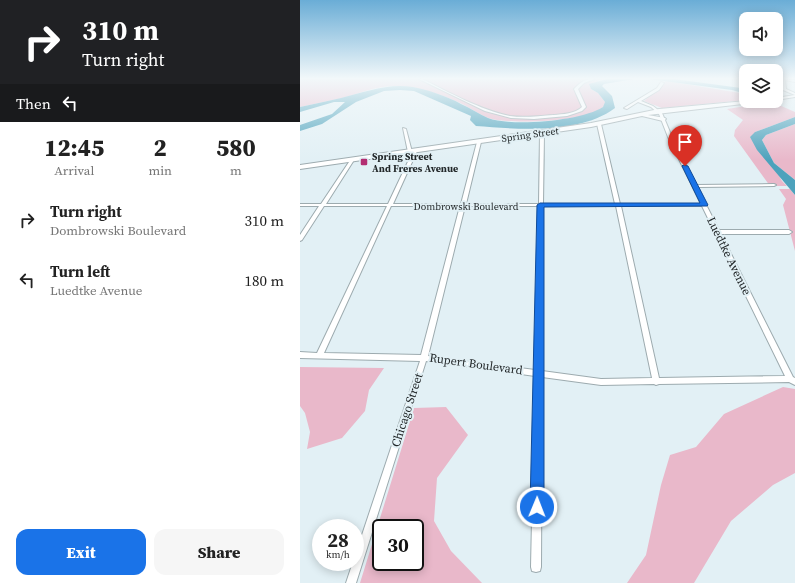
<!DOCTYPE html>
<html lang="en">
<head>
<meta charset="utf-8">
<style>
  :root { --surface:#fff; --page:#f6f6f6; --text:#222; --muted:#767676; --accent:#1a73e8 }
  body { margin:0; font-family:"Source Serif 4",serif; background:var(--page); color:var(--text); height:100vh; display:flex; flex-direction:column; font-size:15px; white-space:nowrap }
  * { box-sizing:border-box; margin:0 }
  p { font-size:13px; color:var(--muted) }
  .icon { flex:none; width:22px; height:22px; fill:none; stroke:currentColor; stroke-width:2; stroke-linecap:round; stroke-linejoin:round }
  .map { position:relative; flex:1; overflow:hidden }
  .sheet { display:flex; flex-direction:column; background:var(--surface); width:300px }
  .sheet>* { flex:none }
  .guide { background:#202124; color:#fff; overflow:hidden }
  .buttons { position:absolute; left:439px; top:12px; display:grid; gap:8px }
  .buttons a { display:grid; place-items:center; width:44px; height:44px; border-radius:8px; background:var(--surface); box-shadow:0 2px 10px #0003; font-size:20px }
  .speed { position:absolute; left:12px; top:519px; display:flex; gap:8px; font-size:20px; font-weight:700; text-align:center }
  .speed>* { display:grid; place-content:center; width:52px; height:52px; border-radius:50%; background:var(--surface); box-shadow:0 2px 10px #0003; line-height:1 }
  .speed small { font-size:10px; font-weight:400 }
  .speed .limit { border:2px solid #111; border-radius:6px; background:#fff; color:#111 }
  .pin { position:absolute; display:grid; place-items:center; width:34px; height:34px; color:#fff; margin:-41px -17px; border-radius:50% 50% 50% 0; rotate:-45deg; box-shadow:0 0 4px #0007 }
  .pin .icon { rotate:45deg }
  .me { position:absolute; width:44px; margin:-22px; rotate:1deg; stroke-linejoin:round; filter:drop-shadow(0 0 3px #0008) }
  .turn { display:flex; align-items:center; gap:14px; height:84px; padding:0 16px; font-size:18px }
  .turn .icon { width:52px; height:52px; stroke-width:2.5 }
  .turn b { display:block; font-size:28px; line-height:34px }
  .then { display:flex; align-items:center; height:38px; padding:0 16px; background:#0003; gap:8px; font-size:15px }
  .eta { display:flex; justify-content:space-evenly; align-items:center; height:68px; text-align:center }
  .eta b { font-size:24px; font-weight:800; line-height:28px }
  .cta { display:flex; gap:8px; margin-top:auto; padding:8px 16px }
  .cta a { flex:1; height:46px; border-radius:12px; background:var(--accent); color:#fff; font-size:16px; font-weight:800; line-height:46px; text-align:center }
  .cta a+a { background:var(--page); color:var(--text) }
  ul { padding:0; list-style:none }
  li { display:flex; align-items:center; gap:12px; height:60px; padding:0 16px }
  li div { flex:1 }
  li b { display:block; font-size:15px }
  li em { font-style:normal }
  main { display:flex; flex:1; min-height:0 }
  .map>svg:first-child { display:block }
</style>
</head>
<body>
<main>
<section class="sheet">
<div class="guide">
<div class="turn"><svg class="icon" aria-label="right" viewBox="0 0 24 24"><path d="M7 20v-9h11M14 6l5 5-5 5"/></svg><div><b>310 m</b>Turn right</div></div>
<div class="then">Then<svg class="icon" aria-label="left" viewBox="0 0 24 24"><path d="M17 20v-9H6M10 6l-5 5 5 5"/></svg></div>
</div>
<div class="eta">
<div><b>12:45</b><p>Arrival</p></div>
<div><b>2</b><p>min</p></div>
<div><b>580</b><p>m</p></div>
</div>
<ul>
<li><svg class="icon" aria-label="right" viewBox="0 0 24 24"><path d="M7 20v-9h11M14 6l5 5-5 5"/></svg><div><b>Turn right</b><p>Dombrowski Boulevard</p></div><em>310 m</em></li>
<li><svg class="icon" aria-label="left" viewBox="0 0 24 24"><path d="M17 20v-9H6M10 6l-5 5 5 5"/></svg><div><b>Turn left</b><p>Luedtke Avenue</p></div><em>180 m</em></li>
</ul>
<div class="cta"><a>Exit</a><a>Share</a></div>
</section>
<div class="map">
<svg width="495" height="583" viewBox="0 0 495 583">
  <rect width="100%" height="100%" fill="#e2f0f5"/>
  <path fill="#e9b8ca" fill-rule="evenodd" d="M0,79H307L299,80L291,89L298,93L305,102C305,103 304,107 303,107C290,122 211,124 192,119C181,116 171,108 160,103C141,94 119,87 98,86C79,85 60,93 42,98C28,101 14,104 0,107Z
    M366,81L446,94V100L362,108L344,101Z
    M472,102L495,112V117L455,132L482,181L487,186H470L434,136L435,130L443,120L427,109Z
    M495,124V180L474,163L462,140L466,135Z
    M479,189H490L495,195V251L483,205L486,199Z
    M0,367L84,368L69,390L65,411L42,438L7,449L10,432L5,413L0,406Z
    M483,387L495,389V473L473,485L431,521L394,583H327L346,555L361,485L370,455L396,447L424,414Z
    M146,407L168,435L137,478L134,521L151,551L182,583H60L114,408ZM81,528H115V562H81Z"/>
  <path fill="#4da2bc" d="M307,79H345H334L304,84L302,86L312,96L315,108C279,135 218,129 176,126L170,120L171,116L114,91L100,90L84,91L56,102L22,124L0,131V125L32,114L45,102H34L0,112V107C14,104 28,101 41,98C65,92 88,83 113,87C128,90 147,96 161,104C170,108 179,114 188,118C211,127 282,121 303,107L305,102L298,93L291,89L289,84Z
    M349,79H374L441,88L446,89V94L432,90Z
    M495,117V124L466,135L462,140L474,163L495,180V195L457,150L450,137L455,132Z"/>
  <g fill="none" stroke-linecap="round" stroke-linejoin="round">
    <defs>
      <path id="street" d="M119,79H122C149,92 180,110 210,116C224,118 239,116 253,115C263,114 275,114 282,107L274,89C281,82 286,78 295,79L284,83L278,89L286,107L282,111L267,116L234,119L211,118L185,111Z
        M480,79L495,80V82L485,80L486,89L495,93V95L483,90L482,80Z
        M361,82L364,83L359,90L341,101L353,106L362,113L372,137L396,185L474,184L476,185L474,186L397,187L419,230H489L492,232L489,234H421L493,377L495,378V385L489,382L359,384L356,385L354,384L301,385L242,377L241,567L240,571L236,572L232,571L231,567L235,376L126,361L56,583H46L53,562H55V556L120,361L0,358V352L17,353L87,206H24L2,240L0,241V235L19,206H0V204H21L51,159H52L54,160L26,204H88L113,151L115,150L117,151L93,204H161L177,142L179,141L181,142L166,204H239L240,133L242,132L244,133L243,204H315L297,124L299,123L301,124L320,204H401L368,137L359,114L351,107L338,102L327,109L324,108L357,88ZM91,206H160L121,355L24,353ZM165,206H239L235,370L128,356ZM243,206H316L352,378L301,379L242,371ZM321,206H402L485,376L359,378Z
        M103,128L106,129L112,152L111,153L108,152Z"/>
      <path id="secondary" d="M495,95V97L476,100V98Z
        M446,101H462L460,102L348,115L365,118L366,119L363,121L342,116L291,127L0,169V165L291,123L359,109Z"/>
    </defs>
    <use href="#street" stroke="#9dabaf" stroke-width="2"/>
    <use href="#secondary" stroke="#9dabaf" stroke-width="2"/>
    <use href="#street" fill="#fff" fill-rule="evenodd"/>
    <use href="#secondary" fill="#fff" fill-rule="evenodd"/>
  </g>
  <linearGradient id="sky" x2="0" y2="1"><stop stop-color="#6aadd6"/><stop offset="0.49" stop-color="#f2f8fa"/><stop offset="1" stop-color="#f2f8fa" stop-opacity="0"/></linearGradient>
  <rect width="495" height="160" fill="url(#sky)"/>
  <path fill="#1a73e8" stroke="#114b97" d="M383,165L388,166L408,205L407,206L244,207V507L242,512L237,514L232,512L230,507L237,205L240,203H400L382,166Z"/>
  <rect fill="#b32e72" stroke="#e2f0f5" stroke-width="1.5" x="60" y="158" width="8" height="8" rx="2"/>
  <g text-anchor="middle" stroke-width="4" stroke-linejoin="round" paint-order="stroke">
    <g font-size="10" fill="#23282a" stroke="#e2f0f5">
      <text transform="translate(230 134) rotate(-8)" y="4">Spring Street</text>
      <text x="166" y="210">Dombrowski Boulevard</text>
    </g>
    <g font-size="10" font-weight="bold" fill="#23282a" stroke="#e2f0f5" text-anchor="start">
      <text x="72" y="160">Spring Street<tspan x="72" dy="12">And Freres Avenue</tspan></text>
    </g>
    <g font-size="12" fill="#23282a" stroke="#e2f0f5">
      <text transform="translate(429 256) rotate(64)" y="4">Luedtke Avenue</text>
      <text transform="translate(176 364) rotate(8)" y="4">Rupert Boulevard</text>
      <text transform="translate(107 410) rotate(-72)" y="4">Chicago Street</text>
    </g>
  </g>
</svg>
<div class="buttons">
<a><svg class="icon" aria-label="sound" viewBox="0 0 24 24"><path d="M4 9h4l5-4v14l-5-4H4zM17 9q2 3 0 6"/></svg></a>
<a><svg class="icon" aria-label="layers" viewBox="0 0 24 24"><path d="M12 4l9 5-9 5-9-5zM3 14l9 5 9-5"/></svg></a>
</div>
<div class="speed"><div>28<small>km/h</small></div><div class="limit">30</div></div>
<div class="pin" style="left:385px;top:166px;background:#d93025"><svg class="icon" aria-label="arrive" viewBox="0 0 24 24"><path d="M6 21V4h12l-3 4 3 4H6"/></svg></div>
<svg class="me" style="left:237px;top:507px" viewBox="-20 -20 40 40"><circle r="17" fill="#1a73e8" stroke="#fff" stroke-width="3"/><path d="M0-11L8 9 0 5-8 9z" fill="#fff"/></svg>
</div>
</main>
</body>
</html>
